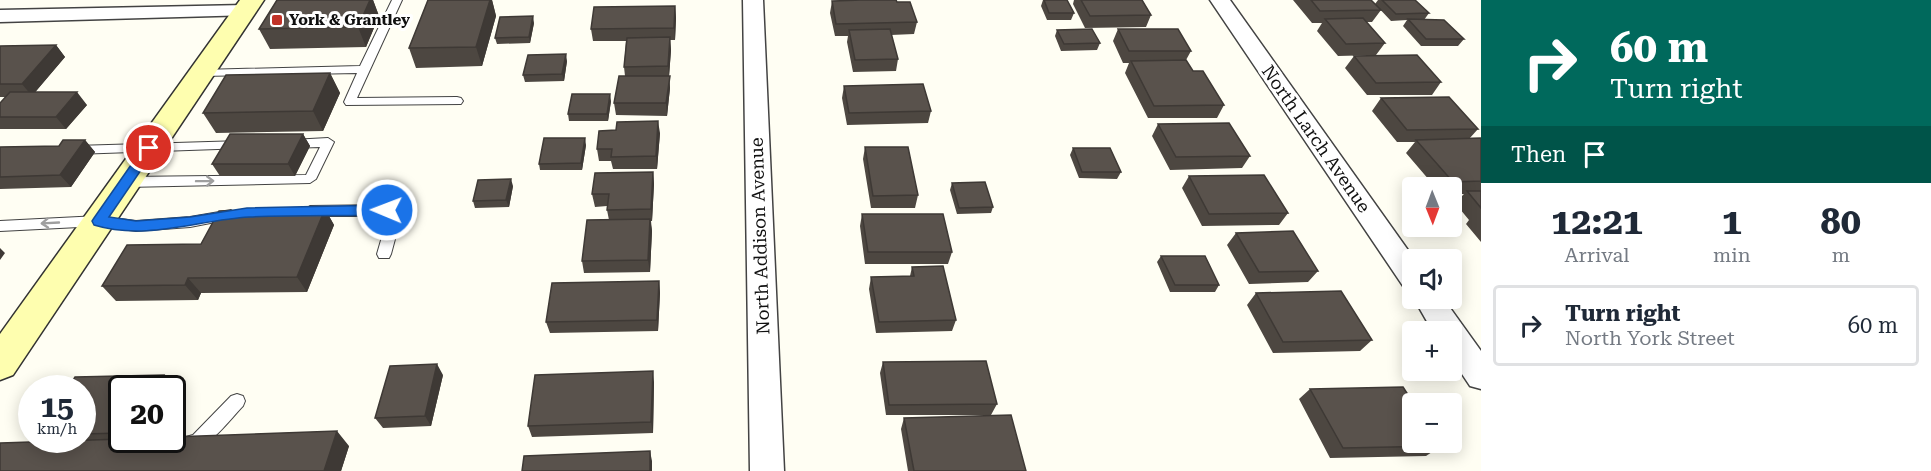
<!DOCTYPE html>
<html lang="en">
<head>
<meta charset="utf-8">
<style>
  :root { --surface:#fff; --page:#f6f6f7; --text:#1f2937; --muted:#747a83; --line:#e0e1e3 }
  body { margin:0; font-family:"Roboto Serif",serif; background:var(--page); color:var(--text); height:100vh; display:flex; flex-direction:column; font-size:22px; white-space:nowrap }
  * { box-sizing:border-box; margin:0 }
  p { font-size:20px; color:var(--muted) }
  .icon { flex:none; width:33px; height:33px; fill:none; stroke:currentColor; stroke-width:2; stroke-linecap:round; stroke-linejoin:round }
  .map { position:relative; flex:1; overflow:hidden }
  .panel { display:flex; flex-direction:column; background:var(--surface); width:450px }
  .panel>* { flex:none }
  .banner { background:#00695c; color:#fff; overflow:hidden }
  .needle { width:39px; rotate:179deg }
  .tools { position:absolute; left:1402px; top:177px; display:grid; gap:12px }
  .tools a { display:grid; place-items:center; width:60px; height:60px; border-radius:6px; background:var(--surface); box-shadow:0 3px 15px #0003; font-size:30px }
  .speed { position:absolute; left:18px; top:375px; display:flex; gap:12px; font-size:30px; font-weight:700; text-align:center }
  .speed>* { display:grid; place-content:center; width:78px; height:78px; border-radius:50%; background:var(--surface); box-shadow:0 3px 15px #0003; line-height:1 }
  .speed small { font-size:15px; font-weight:400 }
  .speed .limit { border:3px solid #111; border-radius:9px; background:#fff; color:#111 }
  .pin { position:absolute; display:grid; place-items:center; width:51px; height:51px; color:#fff; margin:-26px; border:3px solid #fff; border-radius:50%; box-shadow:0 2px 6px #0007 }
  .me { position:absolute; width:66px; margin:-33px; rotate:271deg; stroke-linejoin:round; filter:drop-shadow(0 0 4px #0008) }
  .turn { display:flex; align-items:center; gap:21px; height:126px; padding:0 30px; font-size:27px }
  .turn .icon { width:78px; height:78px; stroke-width:2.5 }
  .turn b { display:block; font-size:42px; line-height:51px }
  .then { display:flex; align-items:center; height:57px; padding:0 30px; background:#0003; gap:12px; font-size:22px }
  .eta { display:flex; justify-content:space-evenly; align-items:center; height:102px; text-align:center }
  .eta b { font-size:36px; font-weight:700; line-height:42px }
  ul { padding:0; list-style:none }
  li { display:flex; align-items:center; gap:18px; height:81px; margin:0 12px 9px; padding:0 18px; border:3px solid var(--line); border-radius:6px }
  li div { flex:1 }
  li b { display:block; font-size:22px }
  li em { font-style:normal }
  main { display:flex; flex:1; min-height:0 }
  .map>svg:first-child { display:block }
</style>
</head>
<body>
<main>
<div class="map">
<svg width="1481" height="471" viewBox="0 0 1481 471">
  <rect width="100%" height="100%" fill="#fffef3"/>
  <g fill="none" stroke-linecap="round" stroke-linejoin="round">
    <defs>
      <path id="service" d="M392,0H402L357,98L457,97L461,98L463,101L461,104L346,105L344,102L357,73L201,76L195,73L201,70L360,66Z
        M328,138L334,142L316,179L310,183L126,187L120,182L126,177L306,175L320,147L291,148L285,144L291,140Z
        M242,141L246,142L248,145L246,148L75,154L69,150L75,146Z
        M387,205L400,210L402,213L391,254L389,258H379L377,254L388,216H310L303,211L310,206Z
        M231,210L238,215L236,218L190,227L136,231L99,226L0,231V221L99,216L136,221L190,217Z
        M237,394L243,396L245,401L243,406C228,421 204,457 182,448L180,443L182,438L193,435L231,396Z"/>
      <path id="minor" d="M743,0H763L784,471H750Z
        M1210,0H1230L1415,260H1413V289L1403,286Z
        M245,5L252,7L255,11L252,15L0,22V10Z
        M1413,297L1443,298L1481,351V389L1470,386L1452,359V332H1433Z"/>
      <path id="secondary" d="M240,0H264L13,375L0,380V334Z"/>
    </defs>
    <use href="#service" stroke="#434343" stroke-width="2"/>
    <use href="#minor" stroke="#434343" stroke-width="3"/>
    <use href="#secondary" stroke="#323232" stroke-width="3"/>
    <use href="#service" fill="#fff" fill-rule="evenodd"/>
    <use href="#minor" fill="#fff" fill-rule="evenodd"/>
    <use href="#secondary" fill="#fefeaf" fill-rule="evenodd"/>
  </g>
  <path fill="#4d4741" d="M277,0H373L379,16L366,47L270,49L259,29Z
    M428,0H492L496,16L482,66L416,68L409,48Z
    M1043,0H1067L1074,13L1071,20H1047L1041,6Z
    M1074,0H1142L1151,15L1146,27L1085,28L1073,4Z
    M1293,0H1371L1381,10L1372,22H1366L1385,43L1376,55L1338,56L1317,31L1322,23H1312Z
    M1378,0H1382L1429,13L1424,20L1464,39L1458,46H1421L1403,26L1407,20L1391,21L1375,4Z
    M832,1L897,2L917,22L914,34L891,35L898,59L896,71L853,72L847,42L848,36H835L830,13Z
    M675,6L676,18L675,40H670L671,50L669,76L670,88L667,116L616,115L614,103L625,76L624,67L626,41H593L591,29Z
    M534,23L530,43L497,44L495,38Z
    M1118,29L1191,51L1186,60L1193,71L1224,105L1217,118H1148L1125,73L1129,63H1123L1113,41Z
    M1057,30L1100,43L1097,50L1061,51L1055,36Z
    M56,45L65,57L35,92L87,105L66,129H0V103L6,97H0V46Z
    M1354,56L1441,82L1432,95H1367L1345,68Z
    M567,61L564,81L525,82L523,75Z
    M330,73L340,93L323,131L216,133L203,113Z
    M844,86L931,111L928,123L847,125L842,98Z
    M1381,98L1478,129L1469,139L1481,138V242L1466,224L1469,220L1455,203L1464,194H1452V188H1436L1406,153L1415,142H1397L1372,111Z
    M611,101L608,121H569L568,114Z
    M1158,124L1250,156L1242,168L1170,170L1152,136Z
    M660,133L657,169H613L611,161H599L597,149Z
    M303,134L310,146L295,176H220L212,164Z
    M85,140L95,152L71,187L0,189V147L59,146Z
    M586,145L582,170H540L539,164Z
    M865,147L918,195L915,208H871L863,159Z
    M1073,148L1121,172L1117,179L1079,178L1070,155Z
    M653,172L654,184L652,221H651L652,231L650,272L584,273L582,261L609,220L607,210V206L595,207L592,194Z
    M1189,176L1288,213L1279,225L1202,226L1182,188Z
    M952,183L993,207L991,213L957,214L950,190Z
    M513,186L509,207L475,208L473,201Z
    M325,209L334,225L307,292L201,293L198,300L116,301L102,286L201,244Z
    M862,214L952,252L948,264H865L860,226Z
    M1236,233L1318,271L1308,282L1249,284L1227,245Z
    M1161,256L1219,285L1215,292H1170L1157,262Z
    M912,267L956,320L952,331L876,333L869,289L871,277L910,276Z
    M659,281L660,293L658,331L550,333L546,322Z
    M1256,293L1372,340L1360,351L1273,353L1247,305Z
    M883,362L997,404L991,415H886L880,373Z
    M164,375L175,386L172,390V388H122V440L349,446L341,471H0L49,441L46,440H82V388Z
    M443,375L431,426L383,428L375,418Z
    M654,382L653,433L532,437L528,426Z
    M1310,389L1441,446L1426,456L1330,458L1299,399Z
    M904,418L1026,471H908L901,429Z"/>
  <path fill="#3e3935" d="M370,0H373L379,16L366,47L358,27Z
    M490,0H492L496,16L482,66L476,47Z
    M675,6L676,18L675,40L674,28Z
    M533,16L534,23L530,43L529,37Z
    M670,37L671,50L669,77L670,88L667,116L666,103L669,77L668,66Z
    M56,45L65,57L32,96L22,84Z
    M566,54L567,61L564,81L562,74Z
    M330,73L340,93L323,131L313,111Z
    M77,92L87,105L66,129L56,117Z
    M610,94L611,101L608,121L607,114Z
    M658,121L660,133L657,169L656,156Z
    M303,134L310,146L295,176L288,164Z
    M585,138L586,145L582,170L581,163Z
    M85,140L95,152L71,187L60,175Z
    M653,172L654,184L652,221L651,209Z
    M511,179L513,186L509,207L506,200Z
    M325,209L334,225L307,292L297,277Z
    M650,219L652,231L650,272L648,260Z
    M0,248L5,253L0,260Z
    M188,278L201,293L198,300L185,285Z
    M659,281L660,293L658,331L657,320Z
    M437,364L443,375L431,426L425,416Z
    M653,371L654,382L653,433L651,422Z
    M164,375L175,386L172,390V388H157Z
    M337,431L349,446L341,471H324Z
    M650,451L652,461V471H650Z"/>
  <path fill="#59524c" stroke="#3e3935" stroke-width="1.5" d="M277,0H370L358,27L259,29Z
    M428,0H490L476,47L409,48Z
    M863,0H896L897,2H910L917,22L836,24L832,1Z
    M1044,0H1067L1074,13H1049Z
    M1081,0H1142L1151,15L1090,16Z
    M1311,0H1371L1381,10L1320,11Z
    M1382,0H1415L1429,13L1396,14Z
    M675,6L674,28L591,29L594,7Z
    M533,16L529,37L495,38L500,17Z
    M1363,18L1385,43L1346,44L1325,19Z
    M1408,19L1444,20L1464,39H1426Z
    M890,29L898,59L855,60L849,30Z
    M1092,29L1100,43L1064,44L1057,30Z
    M1118,29H1178L1191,51H1129Z
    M670,37L668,66L624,67L627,38Z
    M56,45L22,84H0V46Z
    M566,54L562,74L523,75L528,55Z
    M1417,55L1441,82L1376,83L1354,56Z
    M1186,60L1193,71H1203L1224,105L1154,106L1131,61Z
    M330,73L313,111L203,113L226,75Z
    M619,76H670L666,103H614Z
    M923,84L931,111L849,113L844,86Z
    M10,92H77L56,117H0V103Z
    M572,94H610L607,114H568Z
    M1449,97L1478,129L1407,130L1381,98Z
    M658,121L656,156L611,157L612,149H597L599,131L616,130L617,122Z
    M1229,123L1250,156L1176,157L1158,124Z
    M230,134H303L288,164H212Z
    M544,138H585L581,163L539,164Z
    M1481,138V181L1453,182L1416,140Z
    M63,140H85L60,175L0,177V147L59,146Z
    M865,147H908L918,195L873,196Z
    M1073,148H1110L1121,172H1082Z
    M653,172L651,209L607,210L609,194H592L595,173Z
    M1264,175L1288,213L1209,214L1189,176Z
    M511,179L506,200L473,201L478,180Z
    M985,182L993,207L959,208L952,183Z
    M1467,191H1481V208Z
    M325,209L297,277L188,278L185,285L102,286L127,245L201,244L219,211Z
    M862,214H943L952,252H868Z
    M650,219L648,260L582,261L587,220Z
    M1293,231L1318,271L1259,272L1236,233Z
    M1161,256H1205L1219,285H1175Z
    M943,266L956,320L879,322L871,277L914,276L912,267Z
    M659,281L657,320L546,322L552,283Z
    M1341,291L1372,340L1283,342L1256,293Z
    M986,361L997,404L889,405L883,362Z
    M437,364L425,416L375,418L390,366Z
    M653,371L651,422L528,426L535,375Z
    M164,375L157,388H122V433L82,434V388H68L75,377Z
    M1403,387L1414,404L1413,442H1439L1441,446L1343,448L1310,389Z
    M1011,415L1026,471H914L904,418Z
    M337,431L324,471H0V443L122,439V440H172V437Z
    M650,451V471H522L524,456Z"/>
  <defs><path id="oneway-shaft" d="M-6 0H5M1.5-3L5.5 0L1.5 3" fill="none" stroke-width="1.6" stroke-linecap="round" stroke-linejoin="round" transform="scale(1.5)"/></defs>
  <g stroke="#9f9f9f">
    <use href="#oneway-shaft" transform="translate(205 181) rotate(-1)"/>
    <use href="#oneway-shaft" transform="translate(50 223) rotate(177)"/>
  </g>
  <path fill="#1a73e8" stroke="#114b97" stroke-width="1.5" d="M149,144L156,148L109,217L136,221L190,217L247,208L387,205L394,210L387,215C341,216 295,215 249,217C198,220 146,241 94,225L92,221L94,218L145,145Z"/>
  <rect fill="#c03228" stroke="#fff" stroke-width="2" x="271" y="14" width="12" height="12" rx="3"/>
  <g text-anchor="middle" stroke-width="6" stroke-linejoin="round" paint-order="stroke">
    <g font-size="15" font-weight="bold" fill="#101010" stroke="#fff" text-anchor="start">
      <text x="289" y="25">York &amp; Grantley</text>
    </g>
    <g font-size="18" fill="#101010" stroke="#fff">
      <text transform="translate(1316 139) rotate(55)" y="6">North Larch Avenue</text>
      <text transform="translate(760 236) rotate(-92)" y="6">North Addison Avenue</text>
    </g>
  </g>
</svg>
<div class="tools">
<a><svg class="needle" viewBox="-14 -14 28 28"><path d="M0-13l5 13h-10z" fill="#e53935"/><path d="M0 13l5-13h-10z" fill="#747a83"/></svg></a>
<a><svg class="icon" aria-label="sound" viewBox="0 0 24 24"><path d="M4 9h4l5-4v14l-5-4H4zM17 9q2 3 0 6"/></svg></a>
<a>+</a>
<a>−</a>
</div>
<div class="speed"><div>15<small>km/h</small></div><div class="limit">20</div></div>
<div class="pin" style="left:149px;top:148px;background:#d93025"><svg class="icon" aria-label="arrive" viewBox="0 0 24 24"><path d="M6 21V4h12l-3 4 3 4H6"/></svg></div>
<svg class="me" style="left:387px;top:210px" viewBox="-20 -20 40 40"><circle r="17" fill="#1a73e8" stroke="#fff" stroke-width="3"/><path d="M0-11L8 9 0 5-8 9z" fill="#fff"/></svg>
</div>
<section class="panel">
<div class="banner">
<div class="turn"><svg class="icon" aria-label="right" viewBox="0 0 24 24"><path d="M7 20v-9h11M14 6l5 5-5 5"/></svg><div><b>60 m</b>Turn right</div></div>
<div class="then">Then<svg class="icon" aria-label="arrive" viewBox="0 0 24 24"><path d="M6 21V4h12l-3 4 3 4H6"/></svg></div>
</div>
<div class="eta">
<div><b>12:21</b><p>Arrival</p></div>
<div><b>1</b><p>min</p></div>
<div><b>80</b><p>m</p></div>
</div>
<ul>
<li><svg class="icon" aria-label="right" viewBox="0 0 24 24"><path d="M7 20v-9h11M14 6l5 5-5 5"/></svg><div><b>Turn right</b><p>North York Street</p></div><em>60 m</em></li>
</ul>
</section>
</main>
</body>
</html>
